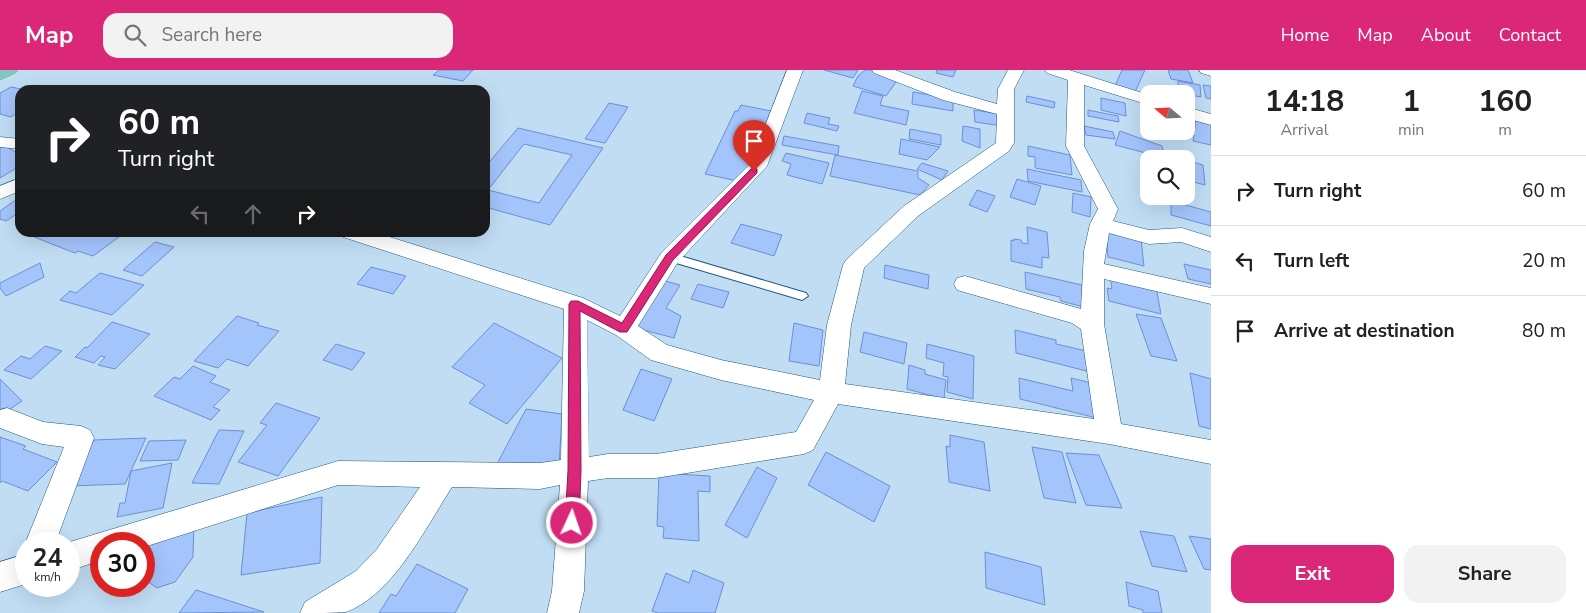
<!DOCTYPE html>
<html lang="en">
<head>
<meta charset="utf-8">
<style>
  :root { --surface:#fff; --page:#f2f2f2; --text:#222; --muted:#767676; --line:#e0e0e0; --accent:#db2777 }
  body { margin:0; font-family:"Nunito Sans",sans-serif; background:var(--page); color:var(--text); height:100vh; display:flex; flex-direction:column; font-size:19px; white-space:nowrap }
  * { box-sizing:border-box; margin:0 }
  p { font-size:16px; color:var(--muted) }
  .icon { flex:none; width:28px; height:28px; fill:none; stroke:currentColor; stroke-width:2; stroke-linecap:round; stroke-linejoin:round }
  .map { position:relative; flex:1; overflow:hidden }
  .details { display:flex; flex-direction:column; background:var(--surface); width:375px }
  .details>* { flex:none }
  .top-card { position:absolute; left:15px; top:15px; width:475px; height:152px; border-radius:15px; box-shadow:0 5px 20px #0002; background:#202124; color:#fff; overflow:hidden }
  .needle { width:32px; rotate:289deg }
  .tools { position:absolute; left:1140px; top:15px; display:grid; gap:10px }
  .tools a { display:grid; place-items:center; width:55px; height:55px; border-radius:10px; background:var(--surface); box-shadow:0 5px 20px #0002; font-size:25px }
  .speed { position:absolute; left:15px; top:462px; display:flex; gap:10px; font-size:25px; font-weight:700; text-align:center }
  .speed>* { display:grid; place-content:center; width:65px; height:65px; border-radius:50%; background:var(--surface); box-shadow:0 5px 20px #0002; line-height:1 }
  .speed small { font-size:12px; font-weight:400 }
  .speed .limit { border:8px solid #d22; background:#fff; color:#111 }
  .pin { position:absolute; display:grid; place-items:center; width:42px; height:42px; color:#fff; margin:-51px -21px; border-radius:50% 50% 50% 0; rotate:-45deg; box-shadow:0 0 5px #0007 }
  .pin .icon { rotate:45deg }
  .me { position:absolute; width:55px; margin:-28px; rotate:3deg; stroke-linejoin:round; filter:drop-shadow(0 0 4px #0008) }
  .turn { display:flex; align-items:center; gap:18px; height:105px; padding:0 20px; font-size:22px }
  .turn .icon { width:65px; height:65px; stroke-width:2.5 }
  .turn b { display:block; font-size:35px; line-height:42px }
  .lanes { display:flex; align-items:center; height:48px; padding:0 20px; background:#0003; justify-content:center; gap:25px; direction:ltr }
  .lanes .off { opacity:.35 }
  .eta { display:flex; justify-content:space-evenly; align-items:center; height:85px; text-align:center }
  .eta b { font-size:30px; font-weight:700; line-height:35px }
  .primary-button { display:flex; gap:10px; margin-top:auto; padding:10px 20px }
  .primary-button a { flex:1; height:58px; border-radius:15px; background:var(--accent); color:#fff; font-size:20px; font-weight:700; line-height:58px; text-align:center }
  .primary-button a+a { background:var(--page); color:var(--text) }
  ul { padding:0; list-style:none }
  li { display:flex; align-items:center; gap:15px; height:70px; padding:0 20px; border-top:1px solid var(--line) }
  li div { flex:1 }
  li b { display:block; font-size:19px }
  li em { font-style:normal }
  header { display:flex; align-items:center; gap:30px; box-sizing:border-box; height:70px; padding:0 25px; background:var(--accent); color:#fff }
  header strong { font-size:24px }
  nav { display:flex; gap:28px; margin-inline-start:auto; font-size:18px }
  .search { width:350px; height:45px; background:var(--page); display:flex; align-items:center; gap:12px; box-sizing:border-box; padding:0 18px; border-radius:15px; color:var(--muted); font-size:19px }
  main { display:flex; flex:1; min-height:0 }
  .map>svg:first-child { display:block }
</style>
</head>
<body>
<header>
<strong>Map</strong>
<div class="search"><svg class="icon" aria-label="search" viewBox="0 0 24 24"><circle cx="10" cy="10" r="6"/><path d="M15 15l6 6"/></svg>Search here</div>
<nav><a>Home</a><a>Map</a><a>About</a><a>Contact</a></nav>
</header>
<main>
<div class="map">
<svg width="1211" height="543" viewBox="0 0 1211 543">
  <rect width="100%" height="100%" fill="#c1ddf4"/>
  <path fill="#a4c4fc" stroke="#6b90d3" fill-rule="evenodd" d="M439,0H473L463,11L433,5Z
    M824,0H858L853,8Z
    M865,0H872L899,8L886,26L853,16L858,6Z
    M937,0H956L953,7L936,3Z
    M1122,0H1145L1135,22L1115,16Z
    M1168,0H1188L1193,13L1171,9Z
    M1178,11L1200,15L1201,27L1178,23Z
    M1203,15L1211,16V29L1206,28Z
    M11,17L26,20H20V41L11,47L0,44V23Z
    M862,21L883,26L880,35L909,41L906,55L854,43Z
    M913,22L953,29V41L912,34Z
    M1027,26L1055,32L1054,38L1026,32Z
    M1101,28L1125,33L1126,46L1101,40Z
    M609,33L628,37L605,73L585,69Z
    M741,35L771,41L742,112L705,104L735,41H738Z
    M974,40L1000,44L1002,56L975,52Z
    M1088,40L1118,46L1119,52L1088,46Z
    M807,43L830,48L828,54L839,56L837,61L804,53Z
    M1196,49L1211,53V75L1193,71Z
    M963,56L980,59V78L962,71Z
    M1084,56L1113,62L1115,69L1086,65Z
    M518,58L603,78L550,155L485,137V97ZM524,74L572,85L539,133L488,120Z
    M910,59L941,65V75L909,69Z
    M1120,61L1162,76L1165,88L1115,75Z
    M784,66L839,76L838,85L782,75Z
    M901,69L940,77L927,90L899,84Z
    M4,75L20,85V96L0,108V78Z
    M1028,76L1070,85L1072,105L1035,98V87L1028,86Z
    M786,83L829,93L822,114L787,105L791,94L782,91Z
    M835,85L918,101V108L929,115L920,125L830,106Z
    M1186,90L1203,95L1205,115L1186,110Z
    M922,93L948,101L942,110L917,99Z
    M1027,99L1081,110L1082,122L1028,111Z
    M1017,109L1041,116L1035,135L1010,127Z
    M977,120L995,126L987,142L969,135Z
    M1073,123L1091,127L1090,147L1072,142Z
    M20,127V142L6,151L0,149V141Z
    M1171,131L1211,142V156L1171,145Z
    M741,154L782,165L774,186L731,173Z
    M1027,157L1047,162L1049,188L1042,187V198L1011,191V170L1014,171V169L1021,170L1022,173L1028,174Z
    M1106,161L1141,169L1144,196L1108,187Z
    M34,162H107L119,167L93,186L78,181L75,183L34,167L38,164Z
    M155,172L174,177L142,206L123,200Z
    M40,193L44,207L6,226L0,218V213Z
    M1184,194L1211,200V214L1188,209Z
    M885,195L929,205L928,219L884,208Z
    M371,197L406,206L393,224L357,214Z
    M1025,202L1082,215L1084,237L1061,231L1060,227L1026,219Z
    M100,203L144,215L112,245L60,230L70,221L76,223Z
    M1110,207L1156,217L1161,244L1109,231L1107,218L1112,219Z
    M665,211L680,215L666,238L681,246L674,268L636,258Z
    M698,214L729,222L723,238L691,229Z
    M1136,244L1161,248L1177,291L1151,286Z
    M237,246L259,253L257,255L279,261L248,296L227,289L218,298L194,291Z
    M112,252L150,264L115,299L98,295L105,287L101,286L94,293L75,287L85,277L87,278Z
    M494,253L562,288L507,354L469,333L485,315L452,297Z
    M794,253L823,260L819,296L789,291Z
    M1015,260L1056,270V274L1091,282L1094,303L1016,283Z
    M864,262L907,273L904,294L860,282Z
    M336,274L365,283L352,300L323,290Z
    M927,274L974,286L973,329L947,322L948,307L943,306L944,293L926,288Z
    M45,276L62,281L31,309L4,300L21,286L30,289Z
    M909,295L925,300V304L946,310L944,329L907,319Z
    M193,296L216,306L210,312L230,320L213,337L220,340L211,350L154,326L174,307L180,309Z
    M641,299L672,309L654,351L623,340Z
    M1190,303L1211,309V359L1199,356Z
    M1019,308L1073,321L1071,308L1096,314L1101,349L1020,329Z
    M0,309L22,331L0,346Z
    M276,333L320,348L278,406L238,392L267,355L260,353Z
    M526,339L562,344L559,396L497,394Z
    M219,360L244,361L219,414L192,413Z
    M950,365L984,372L990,421L949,412L946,376L950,377Z
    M0,367L26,376L23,379L57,392L28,421L2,411L0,413Z
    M146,368L125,414L70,416L94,370Z
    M186,370L178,390L140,391L149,371Z
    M1032,377L1062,382L1076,433L1044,428Z
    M826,382L890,416L874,452L808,415Z
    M1066,383L1099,385L1122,438L1086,435Z
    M172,393L163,438L117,447L120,433H125L131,401Z
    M757,397L777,408L747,468L725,455Z
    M659,403L710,406V422L698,421L699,471L663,468L664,457L657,456Z
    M322,427L320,493L241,505L247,443Z
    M194,452L193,487L175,512L157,518L144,509V474Z
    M1140,461L1174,466L1187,502L1152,496Z
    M1189,466L1211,469V500L1204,499Z
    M985,482L1041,497L1045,535L986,518Z
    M417,494L468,519L455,543H379L391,524L396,526Z
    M693,500L724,513L715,543H658L652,541L666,503L689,513Z
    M1126,512L1158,521L1162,543H1143V540L1129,536Z
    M196,520L264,542L179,543Z"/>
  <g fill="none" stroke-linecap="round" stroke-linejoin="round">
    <defs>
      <path id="service" d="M670,183L806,223L808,226L802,230L666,190L664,187Z"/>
      <path id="minor" d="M787,0H803L767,96L678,192L638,256L667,275L721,290L820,310L827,255L843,195L846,190L904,136L996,73L997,44L943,30L874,3L872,0H895L955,22L997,34L998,19L1008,0H1024L1014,19V73L1009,81L918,146L864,198L851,255L845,314L1094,349L1081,259L1072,253L957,220L954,214L957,208L965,206L1081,239L1084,181L1090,154L1098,139L1066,76L1068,10L1047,3L1045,0H1069L1149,25V35L1084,15V76L1118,139L1113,151L1149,160L1182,158L1211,167V182L1181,172L1149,174L1109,163L1104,194L1211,218V234L1104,209V254L1121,354L1211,370V394L1109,374L838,334L813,380L804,384L656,408H608L588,411L584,521L579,543H547L552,521L560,415L540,419L452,417C426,457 393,525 346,542C336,543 312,543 300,543L305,532L356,501L377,479L420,417L338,415L144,477V474H101V490L69,501V474H63L338,391L540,393L561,390L564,239L343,167L340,162H374L583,228L620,246L662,182L750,94ZM587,250L616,265L651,290L721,310L814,330L796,362L656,384H608L589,387Z
        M1199,0H1211V6L1201,3Z
        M1186,37L1211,44V55L1186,48Z
        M0,67L20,69V79L0,77Z
        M20,108V121L0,129V116Z
        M7,338L43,352L81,356L90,360L94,368L55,474H26V477L25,474L64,377L42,374L0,358V340Z
        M26,484V514L0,522V492Z"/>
      <path id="primary" d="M0,0H19L16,4L0,11Z"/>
    </defs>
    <use href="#service" stroke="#1e587e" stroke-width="2"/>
    <use href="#minor" stroke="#1e587e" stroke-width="1"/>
    <use href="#primary" stroke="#fff" stroke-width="1"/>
    <use href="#service" fill="#fff" fill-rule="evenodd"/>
    <use href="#minor" fill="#fff" fill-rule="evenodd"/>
    <use href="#primary" fill="#80c7bd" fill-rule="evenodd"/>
  </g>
  <path fill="#db2777" stroke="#8e194d" d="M754,98L757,99V103L673,190L627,262H620L580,241L581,401L579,453L577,457L572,459L567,457L565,453L568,401L569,234L571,231H578L622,253L666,185L751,99Z"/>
</svg>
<div class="tools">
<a><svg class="needle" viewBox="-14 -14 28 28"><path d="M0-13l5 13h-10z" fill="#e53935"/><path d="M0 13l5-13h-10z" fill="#767676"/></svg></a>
<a><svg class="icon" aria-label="search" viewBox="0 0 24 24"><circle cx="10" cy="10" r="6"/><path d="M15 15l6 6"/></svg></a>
</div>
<div class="speed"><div>24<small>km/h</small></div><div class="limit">30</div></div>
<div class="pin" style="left:754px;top:101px;background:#d93025"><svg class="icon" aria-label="arrive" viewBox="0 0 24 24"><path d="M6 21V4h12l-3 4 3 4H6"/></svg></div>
<svg class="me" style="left:572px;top:453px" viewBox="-20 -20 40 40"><circle r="17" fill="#db2777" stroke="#fff" stroke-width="3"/><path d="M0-11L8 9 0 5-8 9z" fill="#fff"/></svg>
<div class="top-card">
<div class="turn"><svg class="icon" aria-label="right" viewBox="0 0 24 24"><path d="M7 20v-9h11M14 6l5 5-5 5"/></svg><div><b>60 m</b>Turn right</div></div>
<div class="lanes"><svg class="icon off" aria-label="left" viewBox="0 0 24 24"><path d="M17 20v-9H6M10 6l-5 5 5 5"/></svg><svg class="icon off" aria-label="ahead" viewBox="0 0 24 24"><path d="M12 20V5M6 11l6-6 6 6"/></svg><svg class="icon" aria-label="right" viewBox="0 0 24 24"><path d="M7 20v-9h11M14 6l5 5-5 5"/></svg></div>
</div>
</div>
<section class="details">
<div class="eta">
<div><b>14:18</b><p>Arrival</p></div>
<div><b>1</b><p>min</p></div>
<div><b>160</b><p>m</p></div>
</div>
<ul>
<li><svg class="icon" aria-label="right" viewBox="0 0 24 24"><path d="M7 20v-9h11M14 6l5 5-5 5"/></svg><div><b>Turn right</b></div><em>60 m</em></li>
<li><svg class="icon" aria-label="left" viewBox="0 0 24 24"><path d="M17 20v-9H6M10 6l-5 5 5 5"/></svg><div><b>Turn left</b></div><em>20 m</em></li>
<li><svg class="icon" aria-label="arrive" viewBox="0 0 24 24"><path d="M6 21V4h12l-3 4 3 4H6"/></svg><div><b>Arrive at destination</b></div><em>80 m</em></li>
</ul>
<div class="primary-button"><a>Exit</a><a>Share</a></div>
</section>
</main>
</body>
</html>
